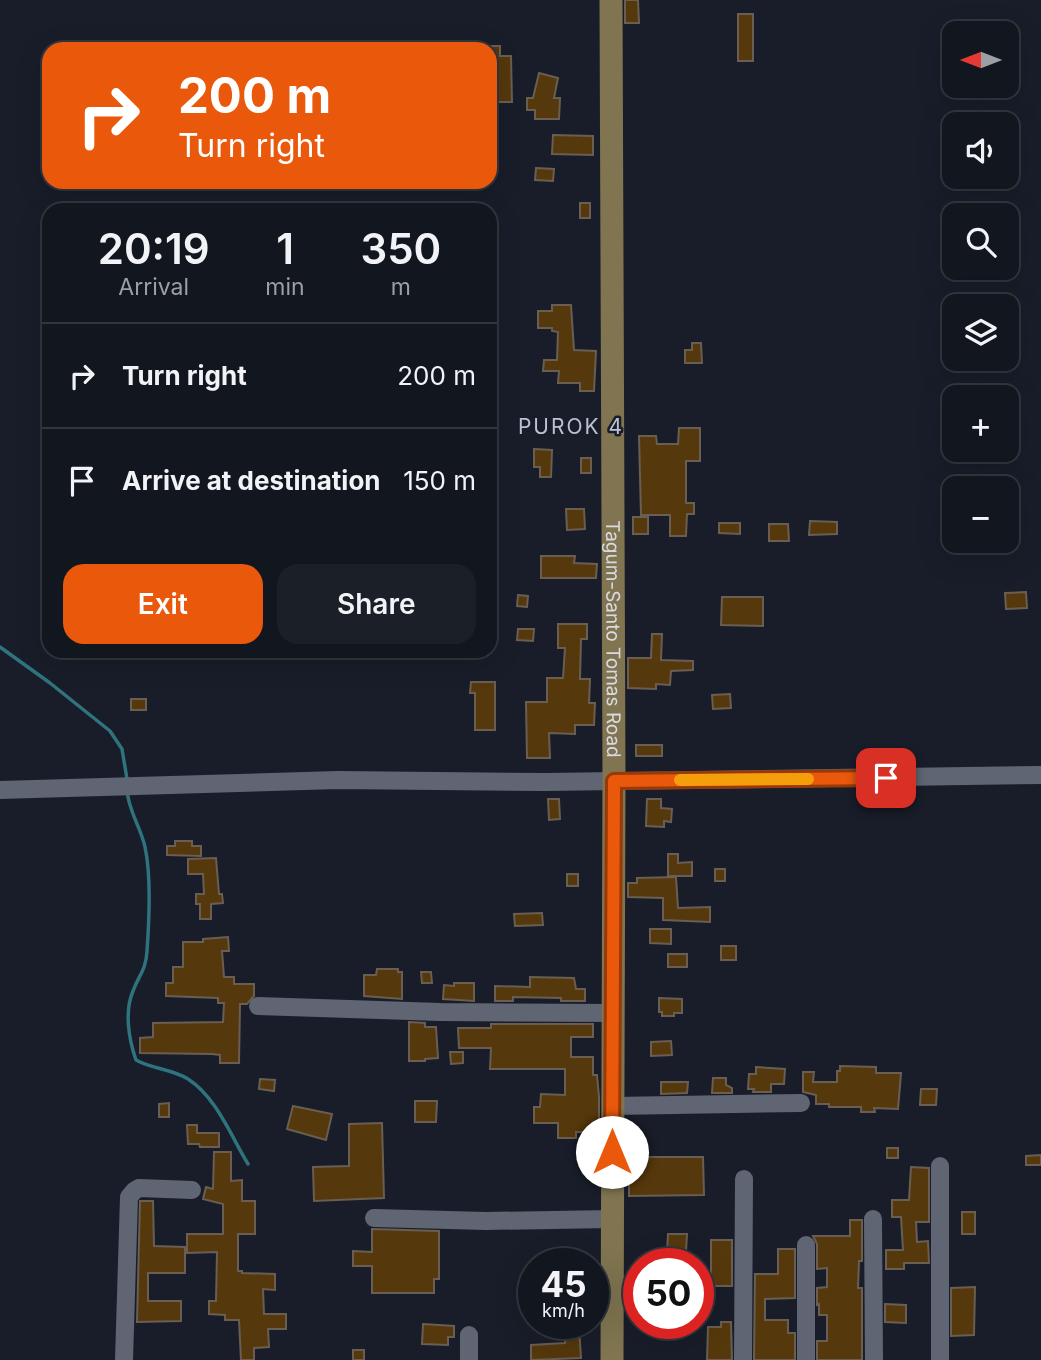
<!DOCTYPE html>
<html lang="en">
<head>
<meta charset="utf-8">
<style>
  :root { --surface:#12161f; --page:#1b1f28; --text:#f1f3f6; --muted:#9c9fa4; --line:#31353d; --accent:#ea580c }
  body { margin:0; font-family:Inter,sans-serif; background:var(--page); color:var(--text); height:100vh; display:flex; flex-direction:column; font-size:26px; white-space:nowrap }
  * { box-sizing:border-box; margin:0 }
  p { font-size:23px; color:var(--muted) }
  .icon { flex:none; width:38px; height:38px; fill:none; stroke:currentColor; stroke-width:2; stroke-linecap:round; stroke-linejoin:round }
  .map { position:relative; flex:1; overflow:hidden }
  .details { position:absolute; left:42px; top:203px; width:455px; height:455px; display:flex; flex-direction:column; background:var(--surface); border-radius:21px; box-shadow:0 7px 28px #0002,0 0 0 2px var(--line) }
  .details>* { flex:none }
  .hud { position:absolute; left:42px; top:42px; width:455px; height:147px; border-radius:21px; box-shadow:0 7px 28px #0002,0 0 0 2px var(--line); background:#ea580c; color:#fff; overflow:hidden }
  .needle { width:46px; rotate:270deg }
  .buttons { position:absolute; left:942px; top:21px; display:grid; gap:14px }
  .buttons a { display:grid; place-items:center; width:77px; height:77px; border-radius:14px; background:var(--surface); box-shadow:0 7px 28px #0002,0 0 0 2px var(--line); font-size:35px }
  .speed { position:absolute; left:518px; top:1248px; display:flex; gap:14px; font-size:35px; font-weight:700; text-align:center }
  .speed>* { display:grid; place-content:center; width:91px; height:91px; border-radius:50%; background:var(--surface); box-shadow:0 7px 28px #0002,0 0 0 2px var(--line); line-height:1 }
  .speed small { font-size:18px; font-weight:400 }
  .speed .limit { border:10px solid #d22; background:#fff; color:#111 }
  .pin { position:absolute; display:grid; place-items:center; width:60px; height:60px; color:#fff; margin:-30px; border-radius:14px; box-shadow:0 4px 10px #0006 }
  .me { position:absolute; width:77px; margin:-38px; rotate:0deg; stroke-linejoin:round; filter:drop-shadow(0 0 5px #0008) }
  .turn { display:flex; align-items:center; gap:24px; height:147px; padding:0 21px; font-size:32px }
  .turn .icon { width:91px; height:91px; stroke-width:2.5 }
  .turn b { display:block; font-size:49px; line-height:60px }
  .eta { display:flex; justify-content:space-evenly; align-items:center; height:119px; text-align:center }
  .eta b { font-size:42px; font-weight:600; line-height:49px }
  .action { display:flex; gap:14px; margin-top:auto; padding:14px 21px }
  .action a { flex:1; height:80px; border-radius:21px; background:var(--accent); color:#fff; font-size:28px; font-weight:600; line-height:80px; text-align:center }
  .action a+a { background:var(--page); color:var(--text) }
  ul { padding:0; list-style:none }
  li { display:flex; align-items:center; gap:21px; height:105px; padding:0 21px; border-top:2px solid var(--line) }
  li div { flex:1 }
  li b { display:block; font-size:26px }
  li em { font-style:normal }
  .map>svg:first-child { display:block }
</style>
</head>
<body>
<div class="map">
<svg width="1041" height="1360" viewBox="0 0 1041 1360">
  <rect width="100%" height="100%" fill="#181d29"/>
  <g fill="none" stroke-linecap="round" stroke-linejoin="round">
    <path stroke="#2e737e" stroke-width="3.5" d="M0,647L50,683L110,731L122,749L127,779
      M127,790C128,810 141,828 145,847C151,874 149,923 147,951C146,970 139,975 133,991C124,1012 129,1040 136,1060C152,1069 172,1069 188,1079C216,1097 231,1136 248,1164"/>
  </g>
  <path fill="#55380c" stroke="#695e51" stroke-width="2" d="M625,0H638L639,23H625Z
    M738,14H753V61H738Z
    M490,46H500V56H511L512,102H490Z
    M539,73L558,78L554,98H560L559,119H535V110H527V98H533Z
    M553,135L593,136V155L552,154Z
    M536,168L554,169L553,181L535,180Z
    M580,203H590V218H580Z
    M552,305H571L574,350L596,351L594,391H580V383H558L559,371H543L544,360H557L558,332L552,331V328H538V311H552Z
    M692,343H701L702,363H685V350H692Z
    M679,428H700V461H686V503H694V514H687L686,536H670V515H641L639,436H656L657,444H678Z
    M534,449L552,450L551,477H540V467H534Z
    M581,458H591V473H581Z
    M566,509H584L585,529L567,530Z
    M633,517H648V534H633Z
    M810,521L837,522V534L809,535Z
    M719,523H740V534L719,533Z
    M769,524H788L789,541H769Z
    M541,556H575L574,563L597,564L596,578H541Z
    M1026,592L1027,608L1006,609L1005,593Z
    M518,595L528,596L527,607L517,606Z
    M722,597H763V626L721,625Z
    M558,624H587V639H581L580,679H590L589,703H595L594,725H575V734L549,733L550,758H527L526,702H547V678H563L565,648H558Z
    M518,629H534L533,641L517,640Z
    M652,634H662L661,660L693,661V670L671,671L670,685L656,684V689L628,688V658H651Z
    M471,682H495V730H475V693H470Z
    M730,694L731,708L713,709L712,695Z
    M131,699H146V710H131Z
    M636,745H662V756H636Z
    M548,799H559L560,819L549,820Z
    M647,799H661V808L672,809L671,822L664,821V827L646,826Z
    M175,841H192V846H201V856L167,855V846H175Z
    M668,854H678V863L692,862V876H668Z
    M216,858L219,894H222L223,903L211,904V919H200V904H196V894H204L203,874H188V859Z
    M715,869H725V881H715Z
    M567,874H578V886H567Z
    M676,877L678,908L710,907V922L663,920V898L628,897V883H637V878Z
    M542,913L543,925L515,926L514,914Z
    M650,929H671V944L650,943Z
    M228,937L229,951H222L224,977H234V984H254V996L247,1004H240L239,1063H220V1055L212,1054L140,1053V1038L153,1037V1023L223,1022L224,1003H218V998L166,996V983H173V967H183V942H203V939Z
    M721,946H736V960H721Z
    M668,954H687V967H668Z
    M377,969H398V972H402V999L364,996V975H376Z
    M421,972H431L432,983H422Z
    M530,977L574,978L576,989H585V1001H561V998L513,997V1001H495V986L530,987Z
    M454,983H474V1001L443,999L444,985L454,986Z
    M659,998L682,999V1013H674V1016H662V1012H659Z
    M409,1022L425,1023V1027H436L438,1058L425,1059V1061H409Z
    M491,1024H593V1037H571V1057H593V1075H597L599,1097V1132H576V1138H558V1123H534V1107H540L541,1094L565,1095V1069H490L491,1048H459L458,1028H491Z
    M671,1041L672,1055L651,1056V1042Z
    M450,1052H463V1063L451,1064Z
    M840,1066L876,1067V1073H901L898,1109L874,1108L875,1112H861V1107H829V1104H816V1095L803,1092V1072H814L813,1082H837V1071H840Z
    M756,1067L785,1069L784,1084H771V1092H753L754,1089H748L749,1074H756Z
    M713,1078H726V1085L732,1088V1093H712Z
    M260,1079L275,1080L274,1091L259,1089Z
    M661,1082H688L687,1093L661,1094Z
    M921,1089H937L936,1105H920Z
    M415,1101H437L436,1122H415Z
    M169,1103V1117H159V1104Z
    M293,1106L332,1114L326,1140L287,1129Z
    M382,1123L384,1198L314,1201L313,1167L349,1166V1124Z
    M187,1125H197V1133H219V1147H200L199,1144H188Z
    M887,1148H898V1158H887Z
    M214,1152H231V1181L242,1180V1201H255V1234H238V1271H242V1273L275,1274V1290L263,1289L264,1314H286V1329H268L269,1347L254,1348V1360H241L239,1320H225V1315L209,1314V1301H216L217,1252L187,1253V1234H223V1204L203,1199L206,1187L213,1189Z
    M1041,1155V1165H1026V1156Z
    M629,1157H703L704,1195L629,1196Z
    M911,1167L929,1168V1222H916L917,1242L928,1241L929,1263H904V1269H886V1250H903L901,1217H892V1200H909Z
    M140,1201H153L154,1246L185,1247V1273H148V1301H181V1321L137,1322Z
    M962,1212H975V1234H962Z
    M850,1220H862V1261H859L858,1288H862V1360H817V1341H827V1315H819V1304L817,1305V1288L827,1287V1268L817,1269V1244L813,1236H850Z
    M372,1229L439,1231V1279H434V1293H372V1266H353V1251L372,1252Z
    M668,1234H687L686,1252H667Z
    M711,1240H732V1286H711Z
    M778,1249H795V1298L765,1299V1320H788V1333H795V1360H754L755,1274H778Z
    M975,1287L974,1335L951,1336V1288Z
    M885,1304L906,1305V1323L885,1322Z
    M721,1322H731L732,1360H707L708,1327H721Z
    M423,1324L454,1326V1337H448V1345L422,1344Z
    M566,1327H579L581,1358L531,1360V1345L565,1343Z
    M353,1350H364V1360H353Z"/>
  <g fill="none" stroke-linecap="round" stroke-linejoin="round">
    <path stroke="#5f6573" stroke-width="18" d="M0,790L338,780L545,782L1041,775
      M258,1006L440,1012L613,1013
      M613,1106L801,1103
      M940,1166V1360
      M374,1218L486,1221L612,1219
      M873,1219L874,1360
      M469,1335V1360
      M124,1360L129,1197L134,1191L139,1188L192,1190
      M743,1360L744,1179
      M806,1360V1245"/>
    <path stroke="#807550" stroke-width="23" id="s1" d="M611,0L614,781L612,1360"/>
  </g>
  <g fill="none" stroke-linecap="round" stroke-linejoin="round">
    <defs>
      <path id="route" d="M612,1152L614,781L886,778"/>
    </defs>
    <use href="#route" stroke="#983908" stroke-width="18"/>
    <use href="#route" stroke="#ea580c" stroke-width="12"/>
    <path stroke="#f59e0b" stroke-width="12" d="M680,780L808,779"/>
  </g>
  <g text-anchor="middle" stroke-width="5" stroke-linejoin="round" paint-order="stroke">
    <g font-size="19" fill="#d7dae3" stroke="#181d29">
      <text dy="7" stroke="none"><textPath href="#s1" startOffset="639">Tagum-Santo Tomas Road</textPath></text>
    </g>
    <g font-size="21" letter-spacing="2" fill="#bac1d2" stroke="#181d29">
      <text x="571" y="434">PUROK 4</text>
    </g>
  </g>
</svg>
<div class="buttons">
<a><svg class="needle" viewBox="-14 -14 28 28"><path d="M0-13l5 13h-10z" fill="#e53935"/><path d="M0 13l5-13h-10z" fill="#9c9fa4"/></svg></a>
<a><svg class="icon" aria-label="sound" viewBox="0 0 24 24"><path d="M4 9h4l5-4v14l-5-4H4zM17 9q2 3 0 6"/></svg></a>
<a><svg class="icon" aria-label="search" viewBox="0 0 24 24"><circle cx="10" cy="10" r="6"/><path d="M15 15l6 6"/></svg></a>
<a><svg class="icon" aria-label="layers" viewBox="0 0 24 24"><path d="M12 4l9 5-9 5-9-5zM3 14l9 5 9-5"/></svg></a>
<a>+</a>
<a>−</a>
</div>
<div class="speed"><div>45<small>km/h</small></div><div class="limit">50</div></div>
<div class="pin" style="left:886px;top:778px;background:#d93025"><svg class="icon" aria-label="arrive" viewBox="0 0 24 24"><path d="M6 21V4h12l-3 4 3 4H6"/></svg></div>
<svg class="me" style="left:612px;top:1152px" viewBox="-20 -20 40 40"><circle r="19" fill="#fff"/><path d="M0-13L10 11 0 6-10 11z" fill="#ea580c"/></svg>
<div class="hud">
<div class="turn"><svg class="icon" aria-label="right" viewBox="0 0 24 24"><path d="M7 20v-9h11M14 6l5 5-5 5"/></svg><div><b>200 m</b>Turn right</div></div>
</div>
<section class="details">
<div class="eta">
<div><b>20:19</b><p>Arrival</p></div>
<div><b>1</b><p>min</p></div>
<div><b>350</b><p>m</p></div>
</div>
<ul>
<li><svg class="icon" aria-label="right" viewBox="0 0 24 24"><path d="M7 20v-9h11M14 6l5 5-5 5"/></svg><div><b>Turn right</b></div><em>200 m</em></li>
<li><svg class="icon" aria-label="arrive" viewBox="0 0 24 24"><path d="M6 21V4h12l-3 4 3 4H6"/></svg><div><b>Arrive at destination</b></div><em>150 m</em></li>
</ul>
<div class="action"><a>Exit</a><a>Share</a></div>
</section>
</div>
</body>
</html>
